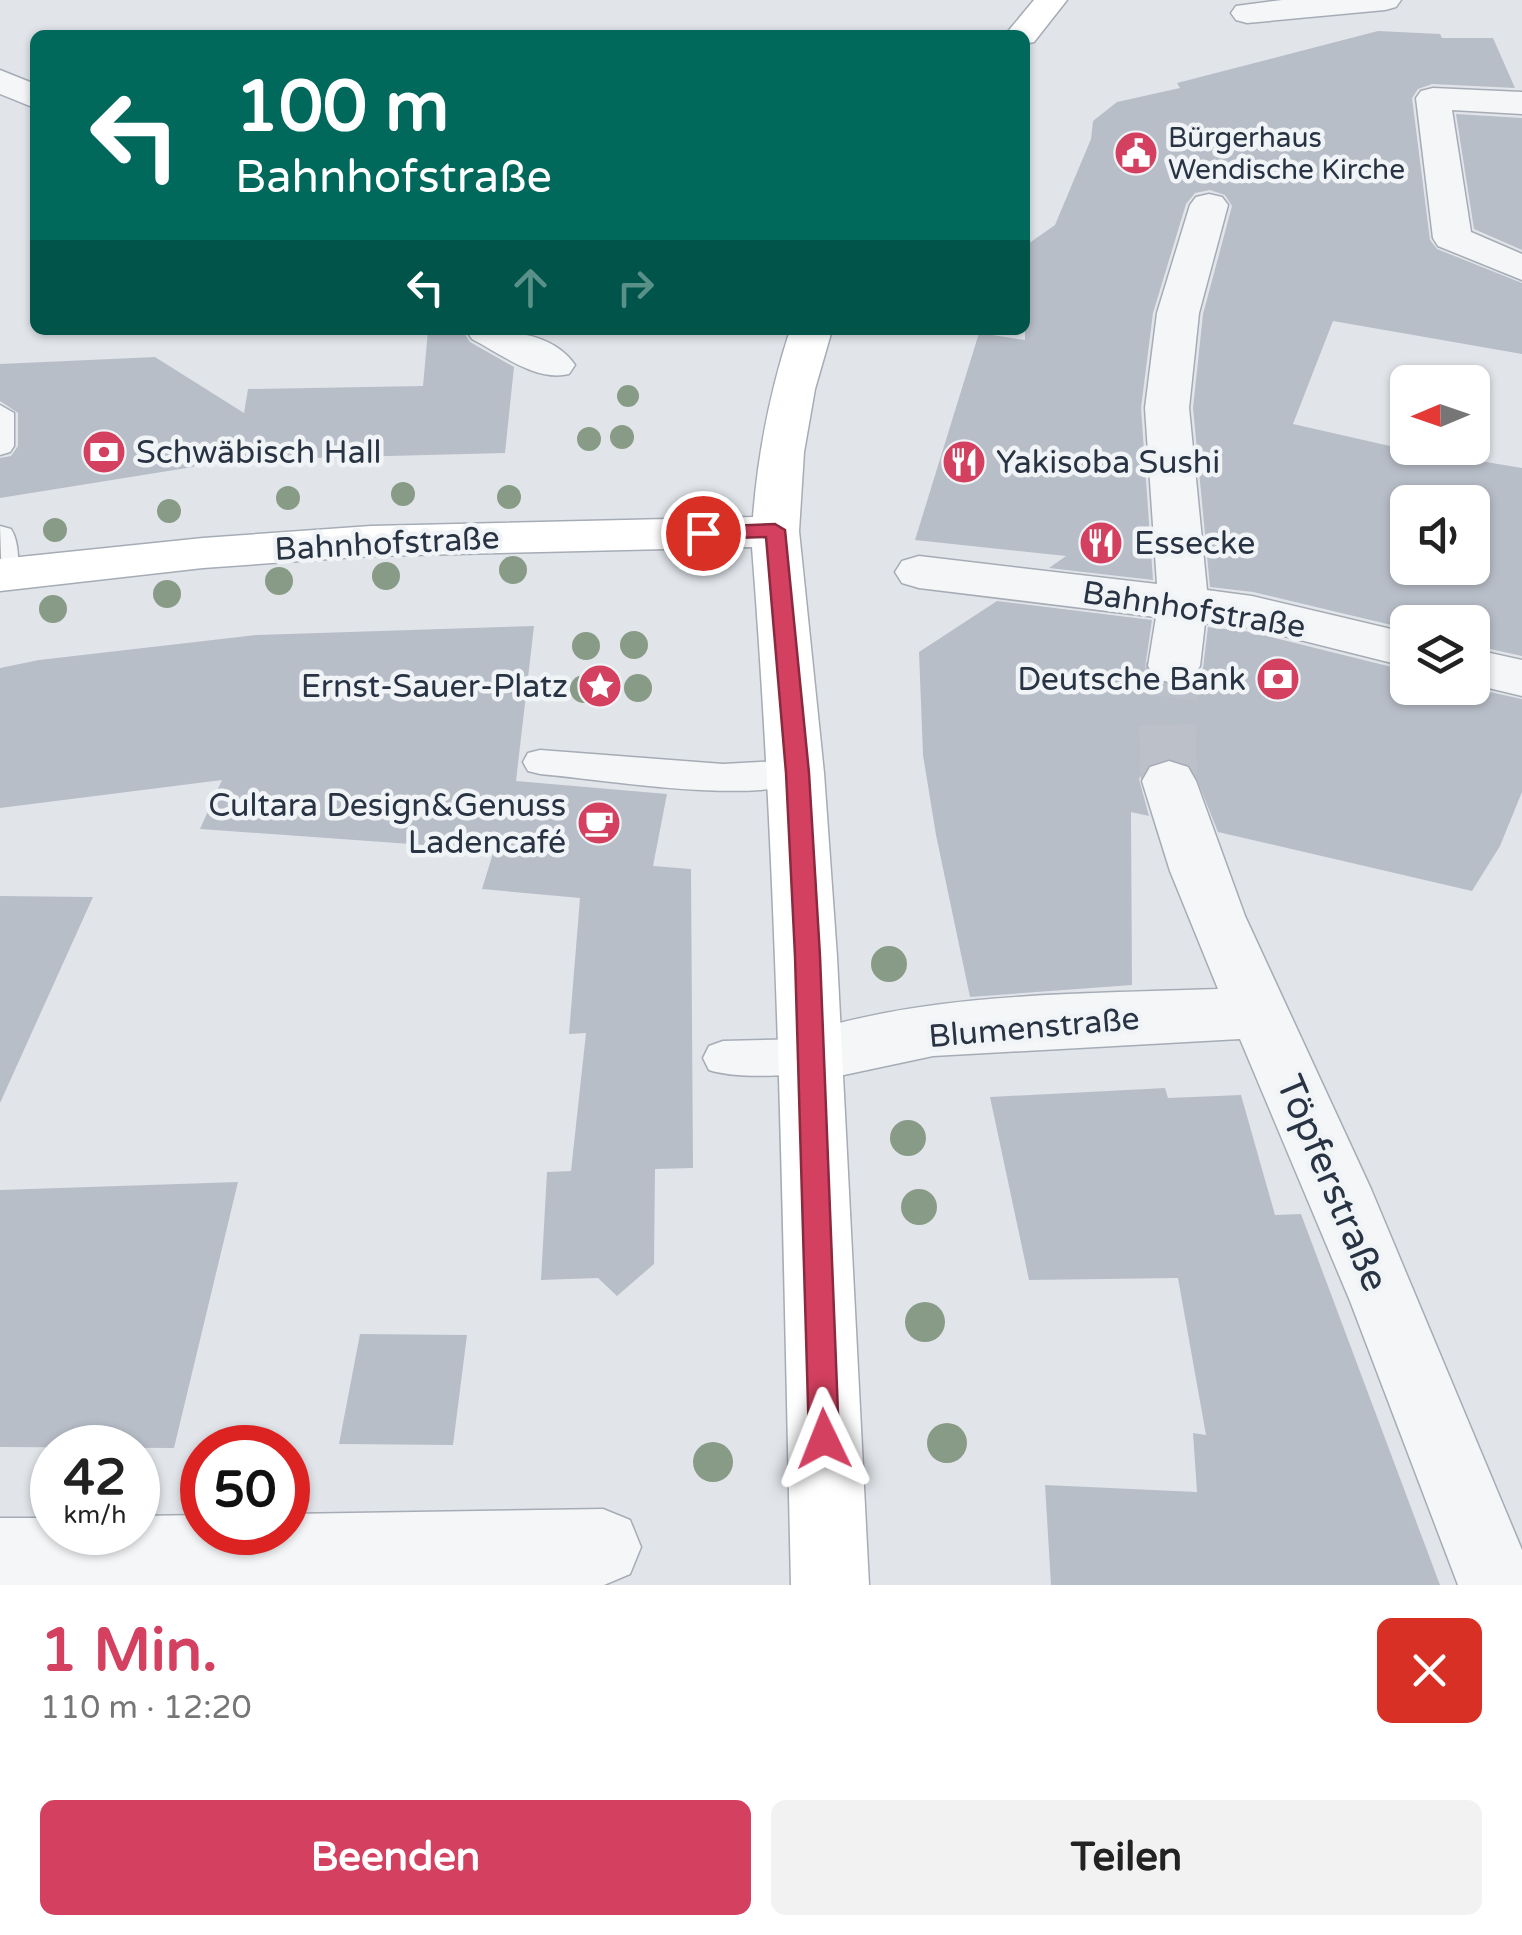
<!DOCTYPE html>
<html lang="de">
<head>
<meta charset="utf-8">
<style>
  :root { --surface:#fff; --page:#f2f2f2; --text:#222; --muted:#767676; --accent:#d4405f }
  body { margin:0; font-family:"Varela Round",sans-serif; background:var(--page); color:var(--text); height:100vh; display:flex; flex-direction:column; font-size:38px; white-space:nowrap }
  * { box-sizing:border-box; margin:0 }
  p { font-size:32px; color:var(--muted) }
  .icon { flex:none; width:55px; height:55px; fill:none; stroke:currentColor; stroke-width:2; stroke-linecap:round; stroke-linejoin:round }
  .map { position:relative; height:1585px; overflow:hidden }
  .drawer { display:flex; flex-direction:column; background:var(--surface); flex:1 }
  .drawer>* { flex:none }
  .banner { position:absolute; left:30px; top:30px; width:1000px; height:305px; border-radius:15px; box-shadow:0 2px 8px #0004; background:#00695c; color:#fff; overflow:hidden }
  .needle { width:65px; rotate:268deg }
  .tools { position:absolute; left:1390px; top:365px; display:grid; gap:20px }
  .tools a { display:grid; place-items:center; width:100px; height:100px; border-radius:15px; background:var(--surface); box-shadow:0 2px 8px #0004; font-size:50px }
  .speed { position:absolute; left:30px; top:1425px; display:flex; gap:20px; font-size:50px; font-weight:700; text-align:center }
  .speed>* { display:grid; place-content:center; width:130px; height:130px; border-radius:50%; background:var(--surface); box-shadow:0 2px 8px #0004; line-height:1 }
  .speed small { font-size:25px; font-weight:400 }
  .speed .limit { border:15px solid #d22; background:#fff; color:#111 }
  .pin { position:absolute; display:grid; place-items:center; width:85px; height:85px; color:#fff; margin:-42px; border:5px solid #fff; border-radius:50%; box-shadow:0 2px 10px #0007 }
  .me { position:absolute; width:110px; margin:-55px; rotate:358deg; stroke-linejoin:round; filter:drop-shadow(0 0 8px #0008) }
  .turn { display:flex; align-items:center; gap:35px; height:210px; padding:0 40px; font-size:45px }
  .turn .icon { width:130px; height:130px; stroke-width:2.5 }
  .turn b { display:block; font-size:70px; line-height:85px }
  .lanes { display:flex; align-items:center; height:95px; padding:0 40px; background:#0003; justify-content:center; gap:50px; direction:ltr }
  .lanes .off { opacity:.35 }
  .round { display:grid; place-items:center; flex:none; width:105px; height:105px; border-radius:15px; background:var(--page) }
  .summary { display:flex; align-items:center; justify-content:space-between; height:170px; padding:0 40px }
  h1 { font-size:60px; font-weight:800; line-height:75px; color:var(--accent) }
  .action { display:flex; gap:20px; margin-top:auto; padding:20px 40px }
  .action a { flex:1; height:115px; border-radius:15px; background:var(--accent); color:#fff; font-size:40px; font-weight:800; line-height:115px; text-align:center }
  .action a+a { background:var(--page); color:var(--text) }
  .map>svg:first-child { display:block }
</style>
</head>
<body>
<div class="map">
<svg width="1522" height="1585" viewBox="0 0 1522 1585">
  <rect width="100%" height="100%" fill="#e1e5ea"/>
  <path fill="#b8bec8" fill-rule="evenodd" d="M1378,31L1440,34L1442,38H1493L1515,88L1432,84L1418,89L1412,98L1430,240L1437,249L1522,283V354L1333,321L1293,424L1390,446L1522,468V656L1472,645V622H1408V629L1253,592L1210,587L1193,408L1203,314L1232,206L1225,195L1210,190L1195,193L1186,204L1153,313L1141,408L1153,580L1049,568L1066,556L915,540L979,333L1025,340V246L1055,225L1091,139L1093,121L1117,102L1180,88L1177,83ZM1408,502H1472V568H1408Z
    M1456,114L1522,118V250L1474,229Z
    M428,330H462L470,342L514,367L505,453L199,461L193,467L0,498V458L11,456L18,446V413L0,401V364L155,357L244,413L248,389L423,386Z
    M997,601L1152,620L1145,668L1155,682L1173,688L1193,682L1203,668L1208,627L1251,632L1408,671V688H1471L1522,699V792L1500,846L1472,891L1218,832L1191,765L1168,757L1149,763L1139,779L1149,816L1131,812L1132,985L970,997L936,835L923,755L919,652Z
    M534,626L516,781L667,794L653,866L691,869L693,1168L655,1169L654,1264L617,1296L598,1278L541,1280L547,1172L571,1171L586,1033L569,1034L580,898L482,889L494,850L200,829L222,780L0,808V668L39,660L257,635Z
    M0,896L93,897L0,1103Z
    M1165,1088L1168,1098L1241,1095L1275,1215L1301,1214L1440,1585H1051L1045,1485L1197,1492L1193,1433L1206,1435L1178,1278L1029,1280L990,1097Z
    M238,1182L174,1448L0,1447V1190Z
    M360,1334L467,1335L453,1445L339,1444Z"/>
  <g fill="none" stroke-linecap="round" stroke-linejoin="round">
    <path stroke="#bcc1c9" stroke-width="56" stroke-dasharray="56 28" stroke-linecap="butt" d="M1169,781L1167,714L1174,666"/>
    <defs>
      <path id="lane" d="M0,405L14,413V446L10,452L0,455Z
        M0,526L11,529C19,541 21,570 13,582L2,585Z
        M540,750L723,764L797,760L809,764L814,773L809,782C738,803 616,781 540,774L528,771L523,762L528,753Z
        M811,1039L825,1044L831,1056L825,1068C798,1077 736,1079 709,1070L703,1058L709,1046L723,1041Z"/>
      <path id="street" d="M1282,0H1401L1396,7L1385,10L1247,23L1236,20L1231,13L1236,6Z
        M0,70L35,84V108L0,94Z
        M1433,88L1522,92V114L1452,110L1471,232L1522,254V280L1438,246L1433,238L1416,98L1421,91Z
        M1209,194L1222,197L1228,205L1199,313L1189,408L1207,590L1252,596L1408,633V667L1252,628L1205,623L1200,666L1192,678L1174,684L1156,678L1148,666L1156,617L919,588L902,583L895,572L902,561L919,556L1157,584L1145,408L1157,313L1190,205L1196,197Z
        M466,330C503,330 552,331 575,365L569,374C536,382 501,354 472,339Z
        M1472,649L1522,660V696L1472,684Z
        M1169,761L1188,767L1196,781L1245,916L1371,1189L1522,1550V1585H1458L1350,1301L1240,1039L933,1056L811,1082L789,1074L780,1056L789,1038C921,992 1080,994 1218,989L1170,871L1142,781L1150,767Z
        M603,1509L630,1520L641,1547L630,1574L604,1585H0V1518H52V1532H138V1516L202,1515V1532H288V1514Z"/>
      <path id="secondary" d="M1034,0H1067L1034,42L1025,44V35H1005Z
        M790,330H832L815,389L804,452L799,531L824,773L837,957L869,1585H791C783,1238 779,892 752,547L371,556L203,568L0,591V559L203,538L371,526L753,517C758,452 770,392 790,330Z"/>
    </defs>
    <use href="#lane" stroke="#a6acb5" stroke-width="3"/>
    <use href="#street" stroke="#a6acb5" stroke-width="3"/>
    <use href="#secondary" stroke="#a6acb5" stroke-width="3"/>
    <use href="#lane" fill="#f4f6f8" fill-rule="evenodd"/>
    <use href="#street" fill="#f4f6f8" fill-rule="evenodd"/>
    <use href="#secondary" fill="#fff" fill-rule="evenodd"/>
  </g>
  <g fill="#889b86">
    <circle cx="628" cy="396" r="11"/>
    <circle cx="622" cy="437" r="12"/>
    <circle cx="589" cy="439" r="12"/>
    <circle cx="403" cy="494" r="12"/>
    <circle cx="509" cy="497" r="12"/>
    <circle cx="288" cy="498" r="12"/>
    <circle cx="169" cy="511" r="12"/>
    <circle cx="55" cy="530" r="12"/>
    <circle cx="513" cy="570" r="14"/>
    <circle cx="386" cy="576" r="14"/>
    <circle cx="279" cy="581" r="14"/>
    <circle cx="167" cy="594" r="14"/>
    <circle cx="53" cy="609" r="14"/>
    <circle cx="634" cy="645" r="14"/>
    <circle cx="586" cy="646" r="14"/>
    <circle cx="638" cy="688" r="14"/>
    <circle cx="584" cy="689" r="14"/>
    <circle cx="889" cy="964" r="18"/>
    <circle cx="908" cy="1138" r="18"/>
    <circle cx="919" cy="1207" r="18"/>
    <circle cx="925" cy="1322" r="20"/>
    <circle cx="947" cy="1443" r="20"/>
    <circle cx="713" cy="1462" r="20"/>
  </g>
  <path fill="#d4405f" stroke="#8a2a3e" stroke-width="2.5" d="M775,524L785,530L809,773L820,956L839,1439L835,1450L824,1454L813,1450L809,1439L795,956L786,773L766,537L703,539L693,533L703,527Z"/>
  <defs>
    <symbol id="civic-disc" viewBox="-11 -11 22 22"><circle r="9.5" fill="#d4405f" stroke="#f1f4f7"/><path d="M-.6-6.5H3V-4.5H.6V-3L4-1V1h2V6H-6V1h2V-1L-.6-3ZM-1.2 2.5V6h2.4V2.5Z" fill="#fff"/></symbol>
    <symbol id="bank-disc" viewBox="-11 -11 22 22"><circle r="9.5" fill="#d4405f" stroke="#f1f4f7"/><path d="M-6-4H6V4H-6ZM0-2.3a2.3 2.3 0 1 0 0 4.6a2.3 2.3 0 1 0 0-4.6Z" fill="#fff"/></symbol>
    <symbol id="restaurant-disc" viewBox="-11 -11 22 22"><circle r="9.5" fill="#d4405f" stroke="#f1f4f7"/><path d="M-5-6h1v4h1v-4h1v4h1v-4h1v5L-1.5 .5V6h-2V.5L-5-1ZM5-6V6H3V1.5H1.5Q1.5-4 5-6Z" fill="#fff"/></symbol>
    <symbol id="sight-disc" viewBox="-11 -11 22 22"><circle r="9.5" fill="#d4405f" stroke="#f1f4f7"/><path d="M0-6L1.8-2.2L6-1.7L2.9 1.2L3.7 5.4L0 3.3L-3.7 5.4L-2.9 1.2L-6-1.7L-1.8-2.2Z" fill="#fff"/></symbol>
    <symbol id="cafe-disc" viewBox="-11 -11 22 22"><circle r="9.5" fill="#d4405f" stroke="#f1f4f7"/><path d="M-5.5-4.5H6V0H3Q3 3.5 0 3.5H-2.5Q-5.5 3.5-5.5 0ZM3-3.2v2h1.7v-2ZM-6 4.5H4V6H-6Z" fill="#fff"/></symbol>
  </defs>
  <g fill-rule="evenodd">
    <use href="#civic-disc" x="1111" y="128" width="50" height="50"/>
    <use href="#bank-disc" x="79" y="427" width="50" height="50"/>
    <use href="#restaurant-disc" x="939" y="437" width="50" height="50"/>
    <use href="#restaurant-disc" x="1076" y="518" width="50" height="50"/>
    <use href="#bank-disc" x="1253" y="654" width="50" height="50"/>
    <use href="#sight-disc" x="575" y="661" width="50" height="50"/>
    <use href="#cafe-disc" x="574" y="798" width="50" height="50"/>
  </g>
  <g text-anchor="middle" stroke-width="9" stroke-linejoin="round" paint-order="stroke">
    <g font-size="28" fill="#283343" stroke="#f1f4f7" text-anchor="start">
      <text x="1168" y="147">Bürgerhaus<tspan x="1168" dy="32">Wendische Kirche</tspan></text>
    </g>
    <g font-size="32" fill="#283343" stroke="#f1f4f7" text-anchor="start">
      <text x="136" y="463">Schwäbisch Hall</text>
      <text x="996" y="473">Yakisoba Sushi</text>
      <text x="1134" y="554">Essecke</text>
      <text x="1246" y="690" text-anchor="end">Deutsche Bank</text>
      <text x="568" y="697" text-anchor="end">Ernst-Sauer-Platz</text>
      <text x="566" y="816" text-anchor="end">Cultara Design&amp;Genuss<tspan x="566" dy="37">Ladencafé</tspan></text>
    </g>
    <g font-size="32" fill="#283343" stroke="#f1f4f7">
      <text transform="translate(387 543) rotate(-3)" y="11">Bahnhofstraße</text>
      <text transform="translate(1194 609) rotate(9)" y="11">Bahnhofstraße</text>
      <text transform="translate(1034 1027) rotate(-5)" y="11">Blumenstraße</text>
    </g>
    <g font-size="38" fill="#283343" stroke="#f1f4f7">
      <text transform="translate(1333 1183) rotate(67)" y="13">Töpferstraße</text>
    </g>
  </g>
</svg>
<div class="tools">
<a><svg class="needle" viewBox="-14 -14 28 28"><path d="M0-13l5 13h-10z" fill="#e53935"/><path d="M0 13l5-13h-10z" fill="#767676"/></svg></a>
<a><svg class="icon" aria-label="sound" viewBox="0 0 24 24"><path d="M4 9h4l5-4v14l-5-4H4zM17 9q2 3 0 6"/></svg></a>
<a><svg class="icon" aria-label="layers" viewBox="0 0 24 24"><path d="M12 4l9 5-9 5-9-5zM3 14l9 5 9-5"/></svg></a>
</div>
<div class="speed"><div>42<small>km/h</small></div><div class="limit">50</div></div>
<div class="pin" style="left:703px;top:533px;background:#d93025"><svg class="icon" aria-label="arrive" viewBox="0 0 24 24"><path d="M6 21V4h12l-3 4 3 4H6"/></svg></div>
<svg class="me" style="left:824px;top:1439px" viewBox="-20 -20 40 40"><path d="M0-17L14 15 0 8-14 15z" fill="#d4405f" stroke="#fff" stroke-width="4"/></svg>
<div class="banner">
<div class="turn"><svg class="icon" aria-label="left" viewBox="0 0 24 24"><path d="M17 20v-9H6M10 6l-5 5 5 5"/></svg><div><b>100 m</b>Bahnhofstraße</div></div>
<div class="lanes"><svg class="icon" aria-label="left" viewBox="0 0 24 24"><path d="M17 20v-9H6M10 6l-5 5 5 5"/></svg><svg class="icon off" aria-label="ahead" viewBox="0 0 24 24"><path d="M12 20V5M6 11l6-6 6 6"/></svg><svg class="icon off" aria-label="right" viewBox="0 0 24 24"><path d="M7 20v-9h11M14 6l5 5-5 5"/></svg></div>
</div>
</div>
<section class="drawer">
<div class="summary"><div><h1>1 Min.</h1><p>110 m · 12:20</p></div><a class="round" style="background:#d93025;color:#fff"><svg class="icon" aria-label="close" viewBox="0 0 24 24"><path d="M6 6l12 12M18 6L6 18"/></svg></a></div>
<div class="action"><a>Beenden</a><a>Teilen</a></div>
</section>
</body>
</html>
